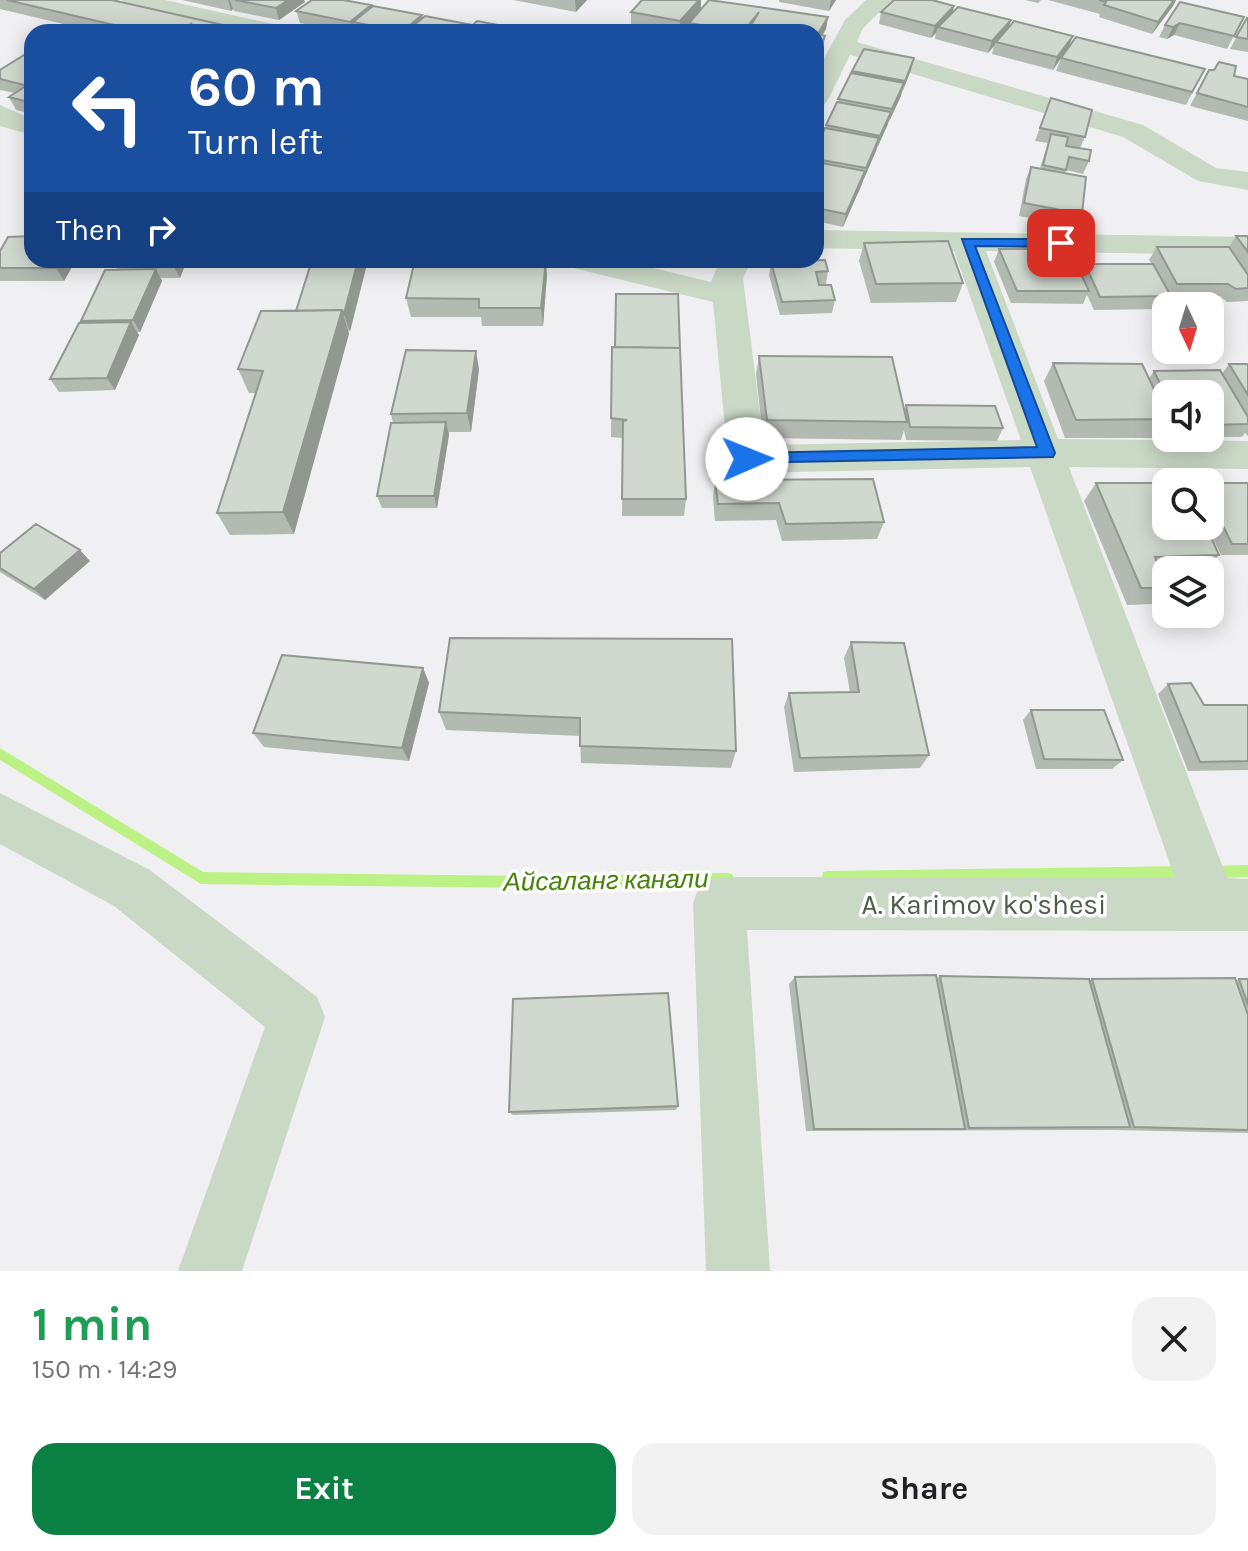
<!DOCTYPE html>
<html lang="en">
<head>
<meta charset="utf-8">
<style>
  :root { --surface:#fff; --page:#f2f2f2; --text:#202124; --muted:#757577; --accent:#0b8043 }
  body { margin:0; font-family:Karla,sans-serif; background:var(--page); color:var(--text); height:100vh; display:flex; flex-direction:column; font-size:30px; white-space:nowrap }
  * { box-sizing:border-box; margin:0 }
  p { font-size:26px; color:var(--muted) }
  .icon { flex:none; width:44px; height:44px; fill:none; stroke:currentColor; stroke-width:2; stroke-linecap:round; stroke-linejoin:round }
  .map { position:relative; height:1271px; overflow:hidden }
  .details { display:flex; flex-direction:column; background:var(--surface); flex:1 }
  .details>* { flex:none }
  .guide { position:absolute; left:24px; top:24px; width:800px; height:244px; border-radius:24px; box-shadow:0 4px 20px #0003; background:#1a4fa0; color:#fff; overflow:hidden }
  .needle { width:52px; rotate:176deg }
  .tools { position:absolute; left:1152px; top:292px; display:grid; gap:16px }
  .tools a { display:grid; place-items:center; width:72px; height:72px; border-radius:16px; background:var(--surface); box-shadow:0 4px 20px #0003; font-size:40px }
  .pin { position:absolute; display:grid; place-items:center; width:68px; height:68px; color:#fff; margin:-34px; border-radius:16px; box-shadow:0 4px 12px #0006 }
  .me { position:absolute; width:88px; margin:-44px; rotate:89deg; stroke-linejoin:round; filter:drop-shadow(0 0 6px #0008) }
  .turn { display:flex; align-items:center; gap:28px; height:168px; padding:0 32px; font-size:36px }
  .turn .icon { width:104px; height:104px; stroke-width:2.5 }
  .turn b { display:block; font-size:56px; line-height:68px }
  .then { display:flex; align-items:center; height:76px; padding:0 32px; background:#0003; gap:16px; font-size:30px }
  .round { display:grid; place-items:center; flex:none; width:84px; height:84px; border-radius:24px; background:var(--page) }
  .overview { display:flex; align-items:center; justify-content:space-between; height:136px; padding:0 32px }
  h1 { font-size:48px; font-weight:700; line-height:60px; color:#1e9e55 }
  .cta { display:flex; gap:16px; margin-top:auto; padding:16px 32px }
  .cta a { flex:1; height:92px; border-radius:24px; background:var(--accent); color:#fff; font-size:32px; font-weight:700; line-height:92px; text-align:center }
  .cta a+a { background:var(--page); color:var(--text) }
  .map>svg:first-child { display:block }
</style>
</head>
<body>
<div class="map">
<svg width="1248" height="1271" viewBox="0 0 1248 1271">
  <rect width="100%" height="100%" fill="#f0f0f2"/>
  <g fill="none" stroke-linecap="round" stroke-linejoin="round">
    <path fill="#bcf186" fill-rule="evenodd" d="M0,748L203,872L525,876L727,873L732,874L734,879L732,884L727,885L525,888L201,884L0,760Z
      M1248,865V877L1212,878L1207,877L1206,872L1207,867L1212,866Z
      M1187,866L1192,867L1193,872L1192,877L1187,878L828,883L823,882L822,877L823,872L828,871Z"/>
    <path fill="#cad8c6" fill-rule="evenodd" d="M122,0H165L287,27L290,32H246L126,5Z
      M866,0H892L863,28L857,42L1143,125L1216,168L1248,172V190L1198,181L1123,137L850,55L829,98L825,104L816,106V73L845,20Z
      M0,105L32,119V135L0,126Z
      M816,230L1248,237V255L986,251L1058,439L1248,441V469L1069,467L1227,878L1248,879V931L747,930L770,1271H706L693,903L700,884L719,877L1175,878L1030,467L747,473L733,469L728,459L713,302L569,267L564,260H620L711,282L720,260H752L743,278L764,445L1021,440L954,251L816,248Z
      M0,793L150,870L317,997L325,1017L242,1271H178L265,1027L114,906L0,844Z"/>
  </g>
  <path fill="#b3bab2" d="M0,0H112L246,32H97L0,9Z
    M182,0H304L305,2L279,20L234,11L233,9L231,11Z
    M513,0H587L576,12Z
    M779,0H836L829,11L779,2Z
    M1025,0H1041L1038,3Z
    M1048,0H1176L1173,6L1152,34L1099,17L1100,14Z
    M371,5V7L422,18L535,32H344L300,23L296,11Z
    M954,6L953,12L1011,20L1008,28L1073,36L1068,48L1053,70L992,54L994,46L988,53L935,39L936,33L931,38L879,24L881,12Z
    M701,9L828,17L826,29L822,35L825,36L823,48L820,54L816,53V32H688L689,23L681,32H672L631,24V12Z
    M1244,17L1227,49L1174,35L1167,39L1159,37L1165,25Z
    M1247,18H1248V52L1230,49Z
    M864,49L911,70L843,227L816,221V146Z
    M32,50V114L16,110L9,97L15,93L0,90V70Z
    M1061,58L1205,69L1186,105L1056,71Z
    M1209,70L1248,79V121L1190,106Z
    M1051,98L1085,137L1080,148L1089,161L1083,174L1066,170L1065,173L1082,214L1076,227L1019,216L1026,179L1031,167L1040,168L1048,143L1035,141Z
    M1236,236H1248V301L1227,302L1220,296L1171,297L1164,309L1094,310L1087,295L1083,304L1011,303L994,262L999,249L1081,273L1085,264H1152L1149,260L1157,247H1229Z
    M864,243L963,283L956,302L871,303L859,261Z
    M0,251L76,260L64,281H0Z
    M187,260L180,278H161L162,281L140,332H137L139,335L115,390L59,392L50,379L82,323L81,321L117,269L115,266Z
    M269,260H368L294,534L230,535L217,513L256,393H249L238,369L296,311L311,263Z
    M657,260H681L678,265Z
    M771,262L828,271L826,284L819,285L835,300L832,313L780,315L769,275Z
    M547,275L543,326H482L481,317H411L406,298Z
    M612,347L686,499L684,516H622L623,438L611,437Z
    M759,356L905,410L906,405L1003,428L997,441L906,440L904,430L901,440L763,438L756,374Z
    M1053,363L1149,378L1154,371L1222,374L1229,364H1248V436L1245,433L1242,437H1213V440L1204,452H1192L1185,439L1176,438H1210V394H1166V426L1165,424L1156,438H1065L1044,381Z
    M479,369L471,432H449V435L437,508H382L377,496L393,423L391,414Z
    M715,480L884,522L877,539L782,541L776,520L715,521L713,497Z
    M1096,483L1219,555L1205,570H1166V573H1161L1166,588L1152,604L1127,605L1084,501Z
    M1210,483H1248V555H1221L1207,526H1210Z
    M0,553L90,561L45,600L0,572Z
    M732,639L736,751L731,768L581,763L580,736L446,730L439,712Z
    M851,642L929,755L920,768L794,772L784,707L789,693L850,692L844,658Z
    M423,668L429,683L409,761L264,747L253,733Z
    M1168,684L1204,705H1248V770L1188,771L1158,694Z
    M1031,710L1123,760L1112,769H1036L1023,720Z
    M940,976L1089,980L1092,979L1235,980L1248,979V1133L1115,1130L806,1131L789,984L795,977L937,978Z
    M678,1106L676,1110L513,1115L509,1112Z"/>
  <path fill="#929791" d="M228,0H230L233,9L231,11Z
    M288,0H304L305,2L279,20L276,8Z
    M575,0H587L576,12Z
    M699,0H701V10L680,32V21Z
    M831,0H836L829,11Z
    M1174,0H1176L1173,6L1152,34L1158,22Z
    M371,5L373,17L353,22L355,32H352L350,22Z
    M954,6L951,18L938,27L936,33L931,38L935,26Z
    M422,15L424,27L419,32H402Z
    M828,17L826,29L819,41L818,34Z
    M1011,20L1007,32L996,42L994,46L988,53L992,41Z
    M1180,23L1174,35L1167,39L1173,27Z
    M825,36L823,48L820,54L822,42Z
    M1073,36L1068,48L1053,70L1057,57Z
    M914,58L911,70L902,93L905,81Z
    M904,83L901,96L889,122L892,109Z
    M891,112L888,124L877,148L880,136Z
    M879,138L876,151L863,181L866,168Z
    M865,171L862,184L843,227L846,214Z
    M61,260H76L64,281L56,268Z
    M176,260H187L180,278L173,265Z
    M358,260H368L350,332L344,314Z
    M546,260L547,275L543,326L541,308Z
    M156,269L162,281L140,332L133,320Z
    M342,310L349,334L294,534L283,512Z
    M131,322L139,335L115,390L107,378Z
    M476,351L479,369L471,432L467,413Z
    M446,422L449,435L437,508L434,496Z
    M80,550L90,561L45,600L34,589Z
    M423,668L429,683L409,761L402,748Z"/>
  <path fill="#d0d8cf" stroke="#929791" stroke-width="2" d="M7,0H112L245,30L242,32H180L192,23L178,32H144Z
    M235,0H288L276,8Z
    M312,0H343L371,5L350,22L296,11Z
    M642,0H699L680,21L631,12Z
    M709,0L828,17L818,34L825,36L822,42L816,40V32H770L749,28L759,12L743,32L689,23Z
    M894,0H932L954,6L935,26L881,12Z
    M1099,0H1174L1158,22L1104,5L1106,2Z
    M1180,2L1244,17L1234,36L1180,23L1173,27L1165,25Z
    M373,6L422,15L402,32L353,22Z
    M958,7L1011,20L992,41L938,27Z
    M425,16L472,25L465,32H406Z
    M1247,18H1248V39L1236,37Z
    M477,21L535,32H465Z
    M1014,21L1073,36L1057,57L996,42Z
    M1076,37L1205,69L1192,92L1061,58Z
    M864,49L914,58L905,81L852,71Z
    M32,50V80L24,85L0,79V70Z
    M1219,62L1236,66L1234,76L1248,79V107L1197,93L1209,70H1214Z
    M851,73L904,83L892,109L838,99Z
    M32,82V103L9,97Z
    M1051,98L1092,110L1085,137L1040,128Z
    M837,102L891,112L880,136L826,125Z
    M825,128L879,138L866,168L816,159V146Z
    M1051,134L1068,137L1066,146L1091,150L1089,161L1069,157L1066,170L1043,165Z
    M816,162L865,171L846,214L816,208Z
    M1031,167L1086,177L1082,214L1024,203Z
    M32,236V260H61L56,268H0V251L8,237Z
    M1236,236H1248V252Z
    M948,241L963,283L876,284L864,243Z
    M1157,247H1229L1248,275V288L1236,289L1228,284H1177Z
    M999,249H1069L1089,291H1017Z
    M118,260H176L173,265L115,266Z
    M312,260H358L344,314L342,310L296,311Z
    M415,260H546L541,308H479V299L406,298Z
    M825,260L828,271L816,272L819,285H831L835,300L782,302L771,262Z
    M1085,264H1153L1171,296L1100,297Z
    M156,269L133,320L81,321L105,270Z
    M616,294H678L680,348L615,347Z
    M342,310L283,512L217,513L263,371L238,369L261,311Z
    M131,322L107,378L50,379L79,323Z
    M612,347L680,348L686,499H622L623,421L627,420L611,418Z
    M406,350L476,351L467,413L391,414Z
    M759,356L892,357L907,422L767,420Z
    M1053,363L1142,364L1166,414V419L1076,420Z
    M1229,364H1248V395Z
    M1220,370L1248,417V424L1210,425V394H1166V396L1154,371Z
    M906,405L995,406L1003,428L910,427Z
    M446,422L434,496H377L391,423Z
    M1210,429L1213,440H1202L1201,438H1210Z
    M873,479L884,522L786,524L779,503L718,504L715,480Z
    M1096,483H1166V526H1206L1219,555L1155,557L1166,588H1141Z
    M1210,483H1248V544H1232L1210,500Z
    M36,524L80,550L34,589L0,568V553Z
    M450,638L732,639L736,751L580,746V718L439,712Z
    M851,642L904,643L929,755L800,758L789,693L859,692Z
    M282,655L423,668L402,748L253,733Z
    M1191,683L1204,705H1248V761L1200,762L1168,684Z
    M1031,710H1104L1123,760L1044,759Z
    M936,975L965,1129H814L795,977Z
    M940,976L1089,979L1130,1127L969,1128Z
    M1235,978L1248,1015V1130L1134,1127L1092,979Z
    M1239,979H1248V1005Z
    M668,993L678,1106L509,1112L513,999Z"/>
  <path fill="#1a73e8" stroke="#114b97" stroke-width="2" d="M962,239H1061L1067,243L1061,247L975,246L1055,453L1053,457L741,463V455L747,453L1037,447Z"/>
  <g text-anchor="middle" stroke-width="7" stroke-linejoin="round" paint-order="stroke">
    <g font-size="26" font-style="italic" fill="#458308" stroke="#fff">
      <text transform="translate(606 880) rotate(-1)" y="9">Айсаланг канали</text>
    </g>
    <g font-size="28" fill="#4c5e46" stroke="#fff">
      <text x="984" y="914">A. Karimov ko'shesi</text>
    </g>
  </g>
</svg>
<div class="tools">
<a><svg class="needle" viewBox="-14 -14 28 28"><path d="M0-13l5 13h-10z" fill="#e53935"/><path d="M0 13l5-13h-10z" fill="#757577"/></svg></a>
<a><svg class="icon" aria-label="sound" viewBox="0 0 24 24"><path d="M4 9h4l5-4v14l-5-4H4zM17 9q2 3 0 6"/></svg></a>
<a><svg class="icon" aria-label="search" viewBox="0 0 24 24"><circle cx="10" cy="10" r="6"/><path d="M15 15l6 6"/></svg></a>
<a><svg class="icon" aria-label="layers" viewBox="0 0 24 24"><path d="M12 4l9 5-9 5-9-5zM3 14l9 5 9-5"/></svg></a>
</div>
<div class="pin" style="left:1061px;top:243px;background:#d93025"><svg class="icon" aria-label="arrive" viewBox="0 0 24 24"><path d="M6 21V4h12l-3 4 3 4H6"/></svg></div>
<svg class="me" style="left:747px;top:459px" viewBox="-20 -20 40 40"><circle r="19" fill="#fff"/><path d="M0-13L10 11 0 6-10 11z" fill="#1a73e8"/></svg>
<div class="guide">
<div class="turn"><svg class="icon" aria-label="left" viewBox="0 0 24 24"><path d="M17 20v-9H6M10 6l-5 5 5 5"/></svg><div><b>60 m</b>Turn left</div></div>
<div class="then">Then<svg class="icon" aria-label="right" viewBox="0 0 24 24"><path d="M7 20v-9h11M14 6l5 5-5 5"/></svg></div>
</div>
</div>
<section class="details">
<div class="overview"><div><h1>1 min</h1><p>150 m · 14:29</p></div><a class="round"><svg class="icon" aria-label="close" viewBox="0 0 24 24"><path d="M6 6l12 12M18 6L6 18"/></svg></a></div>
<div class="cta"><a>Exit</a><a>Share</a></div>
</section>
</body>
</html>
